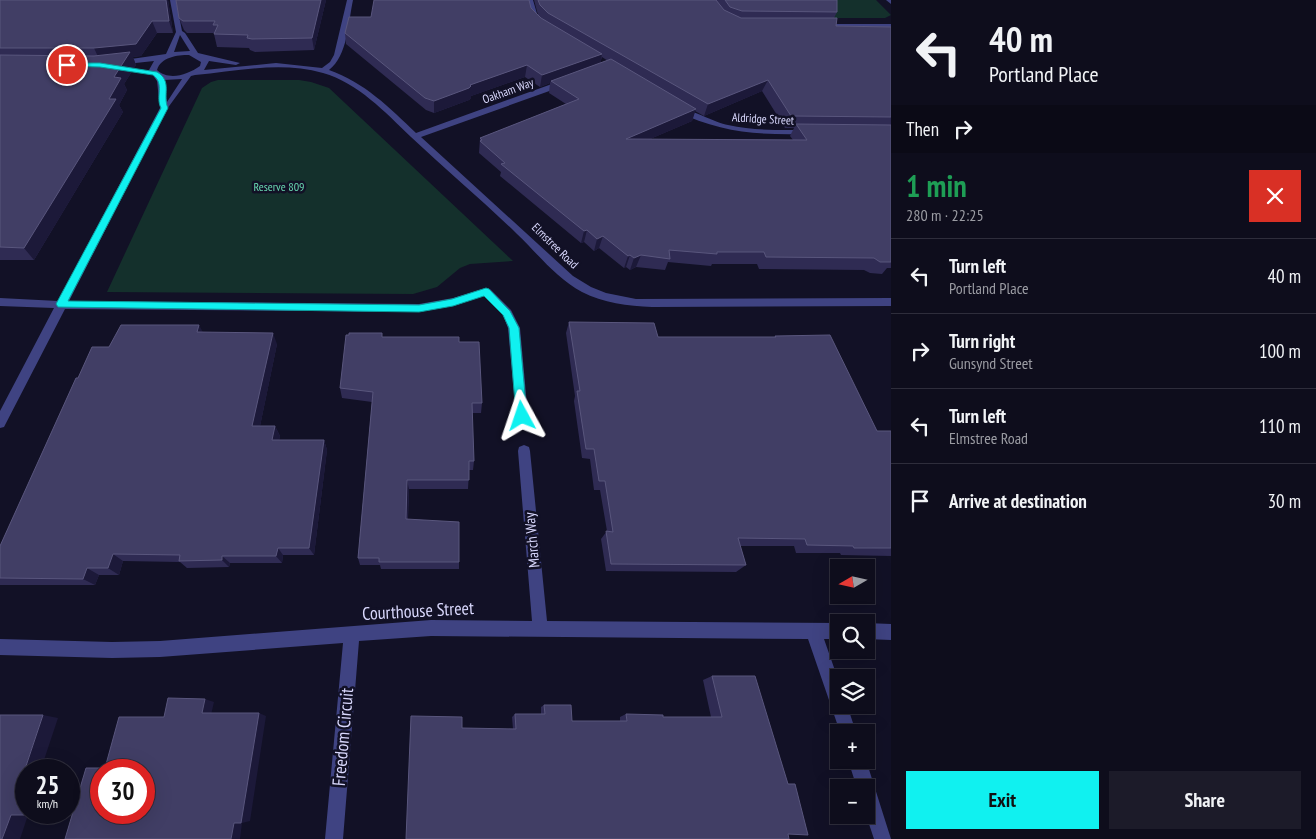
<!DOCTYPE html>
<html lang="en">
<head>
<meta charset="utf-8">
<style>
  :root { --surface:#0e0d1c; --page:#1c1b29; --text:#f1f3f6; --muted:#9b9ca3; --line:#2e2d3b; --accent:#10f1f0 }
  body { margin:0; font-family:"PT Sans Narrow",sans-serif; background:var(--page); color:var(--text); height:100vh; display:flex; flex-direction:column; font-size:19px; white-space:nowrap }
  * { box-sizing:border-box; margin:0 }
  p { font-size:16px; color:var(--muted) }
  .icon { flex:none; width:28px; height:28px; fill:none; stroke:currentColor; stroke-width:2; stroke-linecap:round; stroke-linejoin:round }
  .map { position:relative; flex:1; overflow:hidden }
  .drawer { display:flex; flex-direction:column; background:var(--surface); width:425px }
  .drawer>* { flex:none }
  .guide { background:#0e0d1c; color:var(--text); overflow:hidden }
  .needle { width:32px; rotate:261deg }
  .controls { position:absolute; left:830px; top:559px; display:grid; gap:10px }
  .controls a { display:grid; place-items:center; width:45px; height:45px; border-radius:0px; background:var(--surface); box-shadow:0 5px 20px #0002,0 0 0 1px var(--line); font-size:25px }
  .speed { position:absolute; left:15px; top:759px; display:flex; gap:10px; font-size:25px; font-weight:700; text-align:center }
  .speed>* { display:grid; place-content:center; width:65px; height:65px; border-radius:50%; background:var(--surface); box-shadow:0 5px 20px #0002,0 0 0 1px var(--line); line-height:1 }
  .speed small { font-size:12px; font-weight:400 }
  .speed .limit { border:8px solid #d22; background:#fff; color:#111 }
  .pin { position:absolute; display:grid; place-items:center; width:42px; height:42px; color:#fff; margin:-21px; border:2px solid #fff; border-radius:50%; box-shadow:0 1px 5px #0007 }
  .me { position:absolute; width:55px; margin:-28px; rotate:355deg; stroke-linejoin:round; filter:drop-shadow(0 0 4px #0008) }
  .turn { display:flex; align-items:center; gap:18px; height:105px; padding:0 15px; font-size:22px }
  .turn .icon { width:65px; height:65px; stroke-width:2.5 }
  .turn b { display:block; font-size:35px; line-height:42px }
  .then { display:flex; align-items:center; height:48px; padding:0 15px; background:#0003; gap:10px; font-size:19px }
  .round { display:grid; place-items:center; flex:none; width:52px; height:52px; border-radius:0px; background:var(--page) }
  .overview { display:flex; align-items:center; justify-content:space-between; height:85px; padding:0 15px }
  h1 { font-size:30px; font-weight:800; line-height:38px; color:#1e9e55 }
  .action { display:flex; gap:10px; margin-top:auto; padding:10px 15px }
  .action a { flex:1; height:58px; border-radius:0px; background:var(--accent); color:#111; font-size:20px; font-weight:800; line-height:58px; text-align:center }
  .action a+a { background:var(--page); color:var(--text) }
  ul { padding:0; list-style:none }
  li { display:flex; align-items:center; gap:15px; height:75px; padding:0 15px; border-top:1px solid var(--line) }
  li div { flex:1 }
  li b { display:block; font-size:19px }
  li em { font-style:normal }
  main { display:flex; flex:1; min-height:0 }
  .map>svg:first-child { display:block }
</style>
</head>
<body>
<main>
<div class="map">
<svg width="891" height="839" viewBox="0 0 891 839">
  <rect width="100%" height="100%" fill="#121126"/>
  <path fill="#14302c" d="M729,0H876L891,15L885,18H758Z
    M218,80H299L311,82L329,88L513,261L470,264L460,268L437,287L413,294L107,292L202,88L211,82Z"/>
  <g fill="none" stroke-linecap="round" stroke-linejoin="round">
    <path fill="#3f4382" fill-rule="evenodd" d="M170,0H176L182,31L185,33L198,53L240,63L236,65L209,61L204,70L276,63L322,68L330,62L334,55L347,0H353C348,23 348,55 329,70C364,82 390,108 416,133L563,80H569V84L421,137L573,276L591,287L606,293L636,299L891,298V306L652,307C628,306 603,303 582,292C556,278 538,254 517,234C483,201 446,170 411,137C385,112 358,83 323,73C281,61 237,71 195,75L191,76L167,109L69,301L419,304L453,298L486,288L490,289L511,310L520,328L528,416L526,420L522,421L518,420L516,416L508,328L503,315L484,296L453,306L419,312L65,309L4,427L0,428V411L54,308L0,306V298L58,301L160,108L157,81L149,70L154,61L117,65L113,63L117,61L166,54L176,32ZM180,35L190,51L174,52ZM189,55L201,62L200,66C187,75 169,81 157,70C161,57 177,55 189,55ZM182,79L167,102L164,80Z
      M527,0H533L540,24H536L531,18Z
      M886,0H891V4Z
      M821,24H891V28L819,27L818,26Z
      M676,107C684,106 716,123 728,125C754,131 781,130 807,130L811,132L807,134C758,135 721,133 676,111Z
      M524,445L529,447L530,451L547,621L839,623V639H824L839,682V705H847L856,732H840L808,639L431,636L359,641L343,839H325L343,643L160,657L112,658L0,655V639L112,642L160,641L431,620L532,621L518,451L519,447Z
      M866,623L891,624V640L866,639Z
      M848,760H866L891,839H874L866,815V788H857Z"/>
  </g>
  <path fill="#2f2b53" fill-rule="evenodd" d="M0,0H168L173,33H157L141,56L133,57L136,65L124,84L127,90L119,105L123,112L34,260H0Z
    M176,0H326L314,50L255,52L250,50L249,48L217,47L214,34V33H187L184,30L179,18Z
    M534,0H837V12L834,18L836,26L891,27V268H887L882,274L870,273L864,270L759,269L757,264H712L711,266L668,262L665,270L636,267L630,270L626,267L624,268L599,248L594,251L584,242L581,243L500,176L501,172L479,153L480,138L566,104L549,93L550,83L540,87L525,77L471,96V98L469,100L434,113L426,110L346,44L345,33L371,17L531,8L538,15ZM602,57L608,61L600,63ZM762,91L785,128H794L790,136L793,140L650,139L692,121L695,111L704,116Z
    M569,322L658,337H774L775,336L877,431H891V556L841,555L840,553H796L794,546H740L746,565L736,572L606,571L601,539L607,531L600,490H594L590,459L582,458L574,401L575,396L566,333Z
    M203,332L277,344L260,426H275L280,436L279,440H324L327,450L314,555H283L282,563H230L229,567L187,568L180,562L123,561L119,575H99L95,585H0V546L78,378L109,347Z
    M382,333V337L459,342L482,403L481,413H472L474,461L473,470H469L468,489H409L408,519L459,562V569H381L380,565H360L358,558L372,402L342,398L340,388Z
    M712,676L788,784L808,835L462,728L513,729L512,717L515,714H541V707L544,705L572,721H620V717L626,714L663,717H711L703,680Z"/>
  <path fill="#1c1939" d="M166,0H168L173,33L169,21Z
    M321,0H326L314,50L312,38Z
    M152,21L157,33L141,56L133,57L136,65L124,84L127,90L119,105L123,112L34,260L24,248L109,99L100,61L94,48Z
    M602,54L600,66L551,81L550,83L540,87L542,75Z
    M527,65L525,77L471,96V98L469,100L434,113V101L470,85Z
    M768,80L762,91L704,116L708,104Z
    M696,109L692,121L622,151L626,139Z
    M587,230L584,242L581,243L584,231Z
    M603,236L599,248L594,251L597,239Z
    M630,255L626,267L624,268L628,256Z
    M641,255L636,267L630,270L634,258Z
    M199,325L205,336L197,332Z
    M273,333L277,344L258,436L252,426Z
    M275,426L280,436L277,450L272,440Z
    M324,440L327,450L314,555L309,548Z
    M407,480L409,489L407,527L406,519Z
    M278,548L283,555L282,563L276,556Z
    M113,554L123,561L119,575L108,568Z
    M222,556L230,563L229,567L222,560Z
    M87,568L99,575L95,585L83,579Z
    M205,699L214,702L211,715L202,713Z
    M259,713L266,716L250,821L242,823L240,839H231L234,823Z
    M43,715L58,718L41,769H56V770L25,769Z
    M26,811V812H42V813L28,815L20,839H2L11,815Z"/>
  <path fill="#413e65" stroke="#59567d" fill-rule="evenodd" d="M0,0H166L169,21H152L136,44L94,48H0Z
    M176,0H321L312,38L252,39L247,38L248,35L214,34L218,25H213L215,21H183L179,18Z
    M374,0H529L531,8L541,18L602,54L542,75L527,65L470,85L471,86L469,88L434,101L425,98L345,33L349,17H371Z
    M538,0H716L724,10L741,18H837L836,26L891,27V117L791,116L768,80L708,104L548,13L540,5Z
    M725,0H837V12L742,11L730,7Z
    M130,52L114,77L121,78L109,99H116L24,248L0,247V55L94,56Z
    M611,59L696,109L626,139L807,140L796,124L891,125V262H880L874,258L766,257L764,252H717V254L669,250L670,259L641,255L634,258L630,255L628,256L603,236L597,239L587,230L584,231L501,164L505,163L480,141L482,140L480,138L579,99L551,81Z
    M569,322L654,323L658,337H776L775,336L830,335L877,431H891V548H854L853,546L807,545L805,539L738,538L746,565L611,564L606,531L613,532L605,481H599L594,449H586L577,391H580Z
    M121,325H199L197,332L273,333L252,426H275L272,440H324L309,548H278L276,556H222V560L179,561L180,555L113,554L108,568H87L83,579L0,578V546L76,378H78L92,347H109Z
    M349,333H382V337H459V342H479L482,403H472L474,461H469V480H407L406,519L459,522V562H379V558H358L373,392L340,388L346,335H349Z
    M712,676H755L788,784H795L808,835L788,834L789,839H406L411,716L462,717V728L516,729L515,714H545L544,705H571L572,721H627L626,714L663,715V717H722Z
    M168,698L205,699L202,713H259L241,823H234L231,839H65L86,768H105L119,717H164ZM101,770H144V812H101Z
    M0,715H43L25,769H40V770H26V811L25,815H11L2,839H0Z"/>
  <path fill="#10f1f0" stroke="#0a9d9c" d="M67,63H100L157,72C173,81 162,96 168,108L68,301L419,305L452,299L486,288L489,289L510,311L519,328L527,416L526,420H518L516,416L509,328L503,315L484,296L453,306L419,312L58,307L56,304L161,108C155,97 165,84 153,75L100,67L65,66L64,65Z"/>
  <g text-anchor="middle" stroke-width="5" stroke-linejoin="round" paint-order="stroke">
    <g font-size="12" fill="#d9d8fd" stroke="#121126">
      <text transform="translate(508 91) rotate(-20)" y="4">Oakham Way</text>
      <text transform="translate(763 119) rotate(3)" y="4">Aldridge Street</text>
      <text transform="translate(555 246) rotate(44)" y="4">Elmstree Road</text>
    </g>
    <g font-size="12" fill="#68d9b1" stroke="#121126">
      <text x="279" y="191">Reserve 809</text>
    </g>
    <g font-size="15" fill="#d9d8fd" stroke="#121126">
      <text transform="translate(532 540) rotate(-95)" y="5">March Way</text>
    </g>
    <g font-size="18" fill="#d9d8fd" stroke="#121126">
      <text transform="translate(418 611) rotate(-3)" y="6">Courthouse Street</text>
      <text transform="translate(343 737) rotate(-85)" y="6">Freedom Circuit</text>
    </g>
  </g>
</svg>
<div class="controls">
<a><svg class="needle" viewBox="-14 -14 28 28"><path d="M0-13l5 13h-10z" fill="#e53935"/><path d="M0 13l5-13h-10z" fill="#9b9ca3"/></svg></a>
<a><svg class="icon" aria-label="search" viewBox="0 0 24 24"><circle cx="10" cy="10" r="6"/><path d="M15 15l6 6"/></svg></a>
<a><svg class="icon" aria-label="layers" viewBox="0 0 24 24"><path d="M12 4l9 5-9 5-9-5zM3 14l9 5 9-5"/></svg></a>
<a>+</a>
<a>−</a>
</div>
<div class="speed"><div>25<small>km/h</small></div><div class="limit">30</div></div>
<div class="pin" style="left:67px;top:65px;background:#d93025"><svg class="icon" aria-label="arrive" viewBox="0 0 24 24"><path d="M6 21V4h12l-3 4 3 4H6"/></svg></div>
<svg class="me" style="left:522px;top:416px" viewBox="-20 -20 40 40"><path d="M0-17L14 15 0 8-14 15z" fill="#10f1f0" stroke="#fff" stroke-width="4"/></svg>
</div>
<section class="drawer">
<div class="guide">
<div class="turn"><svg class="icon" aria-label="left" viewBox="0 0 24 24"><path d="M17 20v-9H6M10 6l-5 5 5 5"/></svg><div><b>40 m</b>Portland Place</div></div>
<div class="then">Then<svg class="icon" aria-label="right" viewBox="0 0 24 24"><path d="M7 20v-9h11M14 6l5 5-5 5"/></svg></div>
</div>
<div class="overview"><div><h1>1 min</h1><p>280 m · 22:25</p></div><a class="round" style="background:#d93025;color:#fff"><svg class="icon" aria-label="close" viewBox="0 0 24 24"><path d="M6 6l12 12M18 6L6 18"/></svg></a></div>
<ul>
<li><svg class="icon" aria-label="left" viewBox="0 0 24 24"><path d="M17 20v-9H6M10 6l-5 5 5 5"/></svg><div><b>Turn left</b><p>Portland Place</p></div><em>40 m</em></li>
<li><svg class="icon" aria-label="right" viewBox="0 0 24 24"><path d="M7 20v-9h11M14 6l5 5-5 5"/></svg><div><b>Turn right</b><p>Gunsynd Street</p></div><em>100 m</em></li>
<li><svg class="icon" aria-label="left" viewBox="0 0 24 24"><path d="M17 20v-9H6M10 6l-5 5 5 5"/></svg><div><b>Turn left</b><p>Elmstree Road</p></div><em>110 m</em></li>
<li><svg class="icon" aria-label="arrive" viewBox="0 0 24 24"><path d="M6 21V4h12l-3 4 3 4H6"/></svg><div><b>Arrive at destination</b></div><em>30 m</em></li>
</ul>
<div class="action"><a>Exit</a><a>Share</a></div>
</section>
</main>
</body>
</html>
